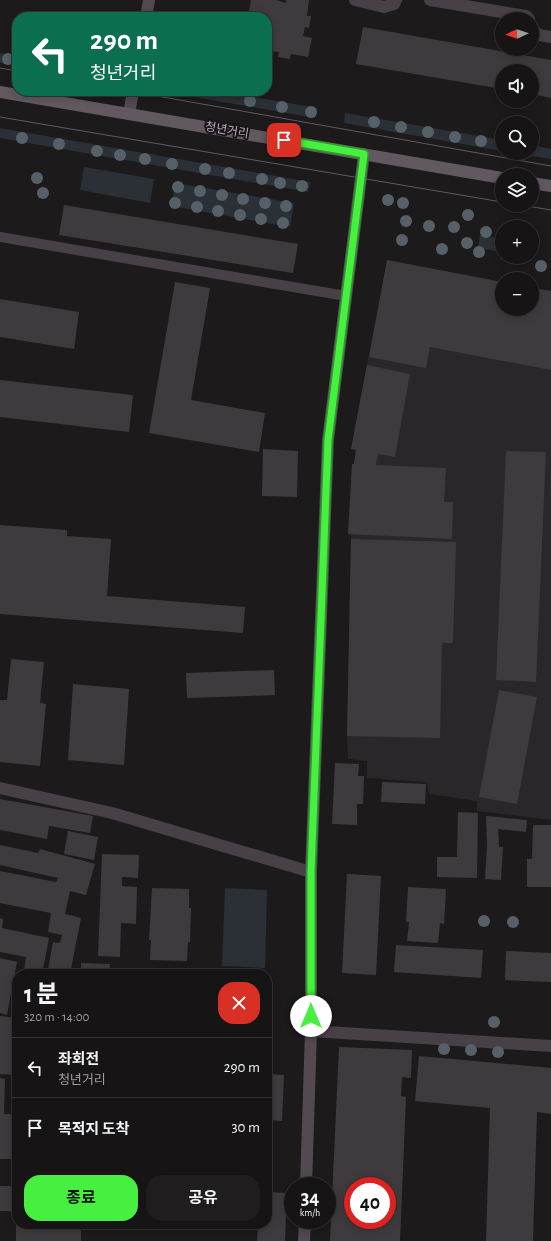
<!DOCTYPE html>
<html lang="ko">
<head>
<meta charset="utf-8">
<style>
  :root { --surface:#161415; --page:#1f1d1e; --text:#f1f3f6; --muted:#9e9ea0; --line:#353334; --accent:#46ef40 }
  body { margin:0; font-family:"Alegreya Sans","Noto Sans KR",sans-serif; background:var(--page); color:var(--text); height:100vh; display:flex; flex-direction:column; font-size:15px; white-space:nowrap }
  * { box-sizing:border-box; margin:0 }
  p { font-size:13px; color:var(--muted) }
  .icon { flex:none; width:22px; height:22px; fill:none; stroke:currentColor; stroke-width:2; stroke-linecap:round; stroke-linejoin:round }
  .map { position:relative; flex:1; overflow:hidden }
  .drawer { position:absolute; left:12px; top:969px; width:260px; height:260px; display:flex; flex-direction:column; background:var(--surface); border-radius:16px; box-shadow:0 2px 10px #0003,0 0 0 1px var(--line) }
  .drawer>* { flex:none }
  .banner { position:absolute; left:12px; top:12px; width:260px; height:84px; border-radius:16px; box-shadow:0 2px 10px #0003,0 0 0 1px var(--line); background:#0b6e4f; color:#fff; overflow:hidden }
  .needle { width:26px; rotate:267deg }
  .tools { position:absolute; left:495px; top:12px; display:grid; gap:8px }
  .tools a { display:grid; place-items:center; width:44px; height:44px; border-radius:50%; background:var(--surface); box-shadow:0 2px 10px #0003,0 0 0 1px var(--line); font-size:20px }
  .speed { position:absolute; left:284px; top:1177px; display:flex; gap:8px; font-size:20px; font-weight:700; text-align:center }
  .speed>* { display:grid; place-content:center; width:52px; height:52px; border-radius:50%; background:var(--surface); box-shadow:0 2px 10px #0003,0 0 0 1px var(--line); line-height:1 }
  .speed small { font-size:10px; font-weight:400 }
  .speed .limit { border:6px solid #d22; background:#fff; color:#111 }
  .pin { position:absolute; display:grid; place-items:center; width:34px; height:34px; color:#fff; margin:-17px; border-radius:8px; box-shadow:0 2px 6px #0006 }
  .me { position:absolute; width:44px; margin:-22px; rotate:0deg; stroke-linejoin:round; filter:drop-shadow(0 0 3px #0008) }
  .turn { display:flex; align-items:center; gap:14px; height:84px; padding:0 12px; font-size:18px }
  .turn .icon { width:52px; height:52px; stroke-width:2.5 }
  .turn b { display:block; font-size:28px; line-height:34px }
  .round { display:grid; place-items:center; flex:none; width:42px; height:42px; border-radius:16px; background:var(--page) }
  .summary { display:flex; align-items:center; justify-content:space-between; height:68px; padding:0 12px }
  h1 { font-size:24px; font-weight:700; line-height:30px }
  .action { display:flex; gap:8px; margin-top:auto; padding:8px 12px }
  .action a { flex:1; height:46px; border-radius:16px; background:var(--accent); color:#111; font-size:16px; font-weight:700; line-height:46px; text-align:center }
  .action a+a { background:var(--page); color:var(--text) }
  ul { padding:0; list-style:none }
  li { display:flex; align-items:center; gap:12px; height:60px; padding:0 12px; border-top:1px solid var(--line) }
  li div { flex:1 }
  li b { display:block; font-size:15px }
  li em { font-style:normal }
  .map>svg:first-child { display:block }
</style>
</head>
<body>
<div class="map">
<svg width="551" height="1241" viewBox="0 0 551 1241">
  <rect width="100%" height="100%" fill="#1d1a1c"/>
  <path fill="#2a2629" d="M387,260L502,282V309H532V288L551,291V820L477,811V801L429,794L427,782L367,778V761L348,759L347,736L351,539V535L348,534L352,464H354L356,450L351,449Z"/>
  <path fill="#2a3035" d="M0,53L17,56V66L0,63Z
    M160,91H219L317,108L315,118Z
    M345,113L502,140V151L344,123Z
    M0,128L310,182L308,192L0,138Z
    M532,145L551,149V159L515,153H532Z
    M84,167L154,179L150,203L80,190Z
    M175,183L294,203L290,227L171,206Z
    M480,235L502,239V252L478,248Z
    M225,888L267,890L265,968L222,966Z"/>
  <path fill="#3f3a3e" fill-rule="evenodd" d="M251,0H276L286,3V0H309L307,16H311L309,28L305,27L303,36L312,38L308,57L291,54L290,59L278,57L279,52L270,51L269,59H267V17H248Z
    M363,27L551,60V98L532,94V71H502V89L356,64Z
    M64,205L298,244L293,273L59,235Z
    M387,260L502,282V309H532V288L551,291V370L430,347L426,368L369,357Z
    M175,282L210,288L191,400L265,413L259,452L149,433Z
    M0,299L79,312L74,349L0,337Z
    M367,365L410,374L395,457L378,454L376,465L446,468L444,502H453L452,539L348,534L352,464H354L356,450L351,449Z
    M0,380L133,395L129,432L0,417Z
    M263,449L298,451L297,497L262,496Z
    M506,451L546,452L536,682L496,680Z
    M0,525L67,530V536L111,539L107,596L245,607L243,633L0,614Z
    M351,539L456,542L453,643H442L440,738L347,736Z
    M11,659L44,662L40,703L46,704L40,766L0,762V700H7Z
    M274,670L275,695L187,698L186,673Z
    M73,684L129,689L124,765L68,760Z
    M499,690L537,697L517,804L479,797Z
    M335,763L359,764L358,776H364L363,804H357V825L332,824Z
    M382,782L426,784L425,804L381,802Z
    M0,799L93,816L90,833L49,826L47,839L0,830Z
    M458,812L478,813L477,878L437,877V857H457Z
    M486,816L527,820L526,832L498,829L499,847H503L501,880L485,879L487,846Z
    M533,825H551V887H527V859H532Z
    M68,831L98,837L94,860L64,854Z
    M0,845L38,853L40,849L95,864L86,895L70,891L65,914L81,918L70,974L48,970L53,942L60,943L62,935L48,932L51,913L0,903V871L56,882L58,878L0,865Z
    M102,854L139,855L138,878L122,877V886L137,887L136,924L121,923L120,957L98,956Z
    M347,874L381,876L376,975L342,973Z
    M408,887L446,889L444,924L440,923L438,943L407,941L409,922H406Z
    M152,888L189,889V908H191L190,942H188L187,961L150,960L151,940H149Z
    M0,918L3,919L2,928L49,938L42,974L24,971L26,957L0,952Z
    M396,945L483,950L481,978L394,972Z
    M506,951L551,953V982L505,980Z
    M0,958L17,962L7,1015L0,1013Z
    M81,963L110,964L109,974H81Z
    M0,1016L17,1018V1075L0,1074Z
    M339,1047L412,1050L411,1078L402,1077L401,1096L406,1097L400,1241H330ZM353,1186H387V1220H353Z
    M419,1056L551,1068V1114L537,1112L533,1241H486L490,1108L415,1101Z
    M267,1074L284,1075L282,1121L267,1120Z
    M0,1078L5,1079L4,1114H17L15,1159H0Z
    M0,1186H17V1211H0Z
    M267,1192L287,1193L285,1241H257L258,1224H267Z
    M16,1224H81V1241H16Z"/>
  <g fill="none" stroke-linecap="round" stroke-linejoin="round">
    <path stroke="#474046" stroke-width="10" d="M0,237L346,296"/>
    <path stroke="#474046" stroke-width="12" d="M355,0L384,7L394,4L396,0
      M430,0L526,16L529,19
      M532,29L539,35L551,37
      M0,788L112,813L311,872
      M311,1031L551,1046"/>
    <path stroke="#524951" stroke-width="12" d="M146,17L149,0
      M129,114L133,91
      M306,1186L311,1031V872L328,440L364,154
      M304,1241L305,1220"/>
    <path stroke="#615860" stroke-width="12" d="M0,92L502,178
      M532,183L551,186"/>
    <path stroke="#615860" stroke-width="1" d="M0,68L17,71
      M129,91L551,166
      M0,117L502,202
      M521,205L551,210"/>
  </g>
  <g fill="#566068">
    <circle cx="8" cy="59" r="6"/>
    <circle cx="250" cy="101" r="6"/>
    <circle cx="282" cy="107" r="6"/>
    <circle cx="311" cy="112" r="6"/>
    <circle cx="374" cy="122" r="6"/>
    <circle cx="401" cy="127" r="6"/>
    <circle cx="428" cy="132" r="6"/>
    <circle cx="455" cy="137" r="6"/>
    <circle cx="22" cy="138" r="6"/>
    <circle cx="481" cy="141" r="6"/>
    <circle cx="59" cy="144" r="6"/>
    <circle cx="97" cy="151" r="6"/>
    <circle cx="120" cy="155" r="6"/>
    <circle cx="145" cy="159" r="6"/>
    <circle cx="172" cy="164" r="6"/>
    <circle cx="205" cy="169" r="6"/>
    <circle cx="229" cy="173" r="6"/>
    <circle cx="37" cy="178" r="6"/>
    <circle cx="262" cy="179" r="6"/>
    <circle cx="280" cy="183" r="6"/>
    <circle cx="302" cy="186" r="6"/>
    <circle cx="178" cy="187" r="6"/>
    <circle cx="200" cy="191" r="6"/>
    <circle cx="43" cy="193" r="6"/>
    <circle cx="222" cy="195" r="6"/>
    <circle cx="243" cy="199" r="6"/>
    <circle cx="388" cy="200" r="6"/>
    <circle cx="175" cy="203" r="6"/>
    <circle cx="265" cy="203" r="6"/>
    <circle cx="403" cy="203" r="6"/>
    <circle cx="286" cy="206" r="6"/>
    <circle cx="197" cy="207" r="6"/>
    <circle cx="218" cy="211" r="6"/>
    <circle cx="240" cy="215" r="6"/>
    <circle cx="468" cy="215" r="6"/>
    <circle cx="261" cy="219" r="6"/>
    <circle cx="406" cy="221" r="6"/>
    <circle cx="283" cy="223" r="6"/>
    <circle cx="429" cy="226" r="6"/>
    <circle cx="454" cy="227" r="6"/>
    <circle cx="486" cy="232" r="6"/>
    <circle cx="402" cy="240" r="6"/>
    <circle cx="467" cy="243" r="6"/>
    <circle cx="442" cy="249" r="6"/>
    <circle cx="479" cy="252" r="6"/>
    <circle cx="541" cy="266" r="6"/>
    <circle cx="484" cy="921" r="6"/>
    <circle cx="513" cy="922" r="6"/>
    <circle cx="494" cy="1022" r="6"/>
    <circle cx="444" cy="1049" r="6"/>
    <circle cx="471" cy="1050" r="6"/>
    <circle cx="498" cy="1052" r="6"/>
  </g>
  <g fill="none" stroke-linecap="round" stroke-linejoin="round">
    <defs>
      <path id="route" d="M284,140L364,154L328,440L311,872V1016"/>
    </defs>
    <use href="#route" stroke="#2e9b2a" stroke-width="10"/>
    <use href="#route" stroke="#46ef40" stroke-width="7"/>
  </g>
  <g text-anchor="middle" stroke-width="4" stroke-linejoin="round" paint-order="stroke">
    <g font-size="12" fill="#bcadbc" stroke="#181517">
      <text transform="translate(227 130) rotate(10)" y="4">청년거리</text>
    </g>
  </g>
</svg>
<div class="tools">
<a><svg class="needle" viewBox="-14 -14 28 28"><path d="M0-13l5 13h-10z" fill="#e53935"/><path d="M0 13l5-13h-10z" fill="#9e9ea0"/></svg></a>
<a><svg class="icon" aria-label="sound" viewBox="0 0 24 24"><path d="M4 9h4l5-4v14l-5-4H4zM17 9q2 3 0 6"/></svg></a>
<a><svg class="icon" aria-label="search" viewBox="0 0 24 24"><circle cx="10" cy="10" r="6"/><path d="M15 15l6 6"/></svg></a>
<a><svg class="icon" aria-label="layers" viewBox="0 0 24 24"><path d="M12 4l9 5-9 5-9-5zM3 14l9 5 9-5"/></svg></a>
<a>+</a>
<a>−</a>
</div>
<div class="speed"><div>34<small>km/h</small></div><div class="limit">40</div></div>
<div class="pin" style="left:284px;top:140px;background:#d93025"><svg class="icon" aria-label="arrive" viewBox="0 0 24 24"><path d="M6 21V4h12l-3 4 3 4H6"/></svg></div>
<svg class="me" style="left:311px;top:1016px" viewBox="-20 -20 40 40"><circle r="19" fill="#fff"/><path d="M0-13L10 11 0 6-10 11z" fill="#46ef40"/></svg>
<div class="banner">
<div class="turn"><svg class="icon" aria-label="left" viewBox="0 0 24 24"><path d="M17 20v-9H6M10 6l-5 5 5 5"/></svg><div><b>290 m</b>청년거리</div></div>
</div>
<section class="drawer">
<div class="summary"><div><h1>1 분</h1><p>320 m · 14:00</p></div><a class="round" style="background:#d93025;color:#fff"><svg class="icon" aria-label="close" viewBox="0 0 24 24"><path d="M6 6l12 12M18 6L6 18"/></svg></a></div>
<ul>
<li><svg class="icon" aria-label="left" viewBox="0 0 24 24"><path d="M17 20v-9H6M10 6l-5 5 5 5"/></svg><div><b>좌회전</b><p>청년거리</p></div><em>290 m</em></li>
<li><svg class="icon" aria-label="arrive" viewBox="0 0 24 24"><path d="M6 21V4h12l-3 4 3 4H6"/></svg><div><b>목적지 도착</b></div><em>30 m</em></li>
</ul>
<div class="action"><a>종료</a><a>공유</a></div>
</section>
</div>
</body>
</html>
